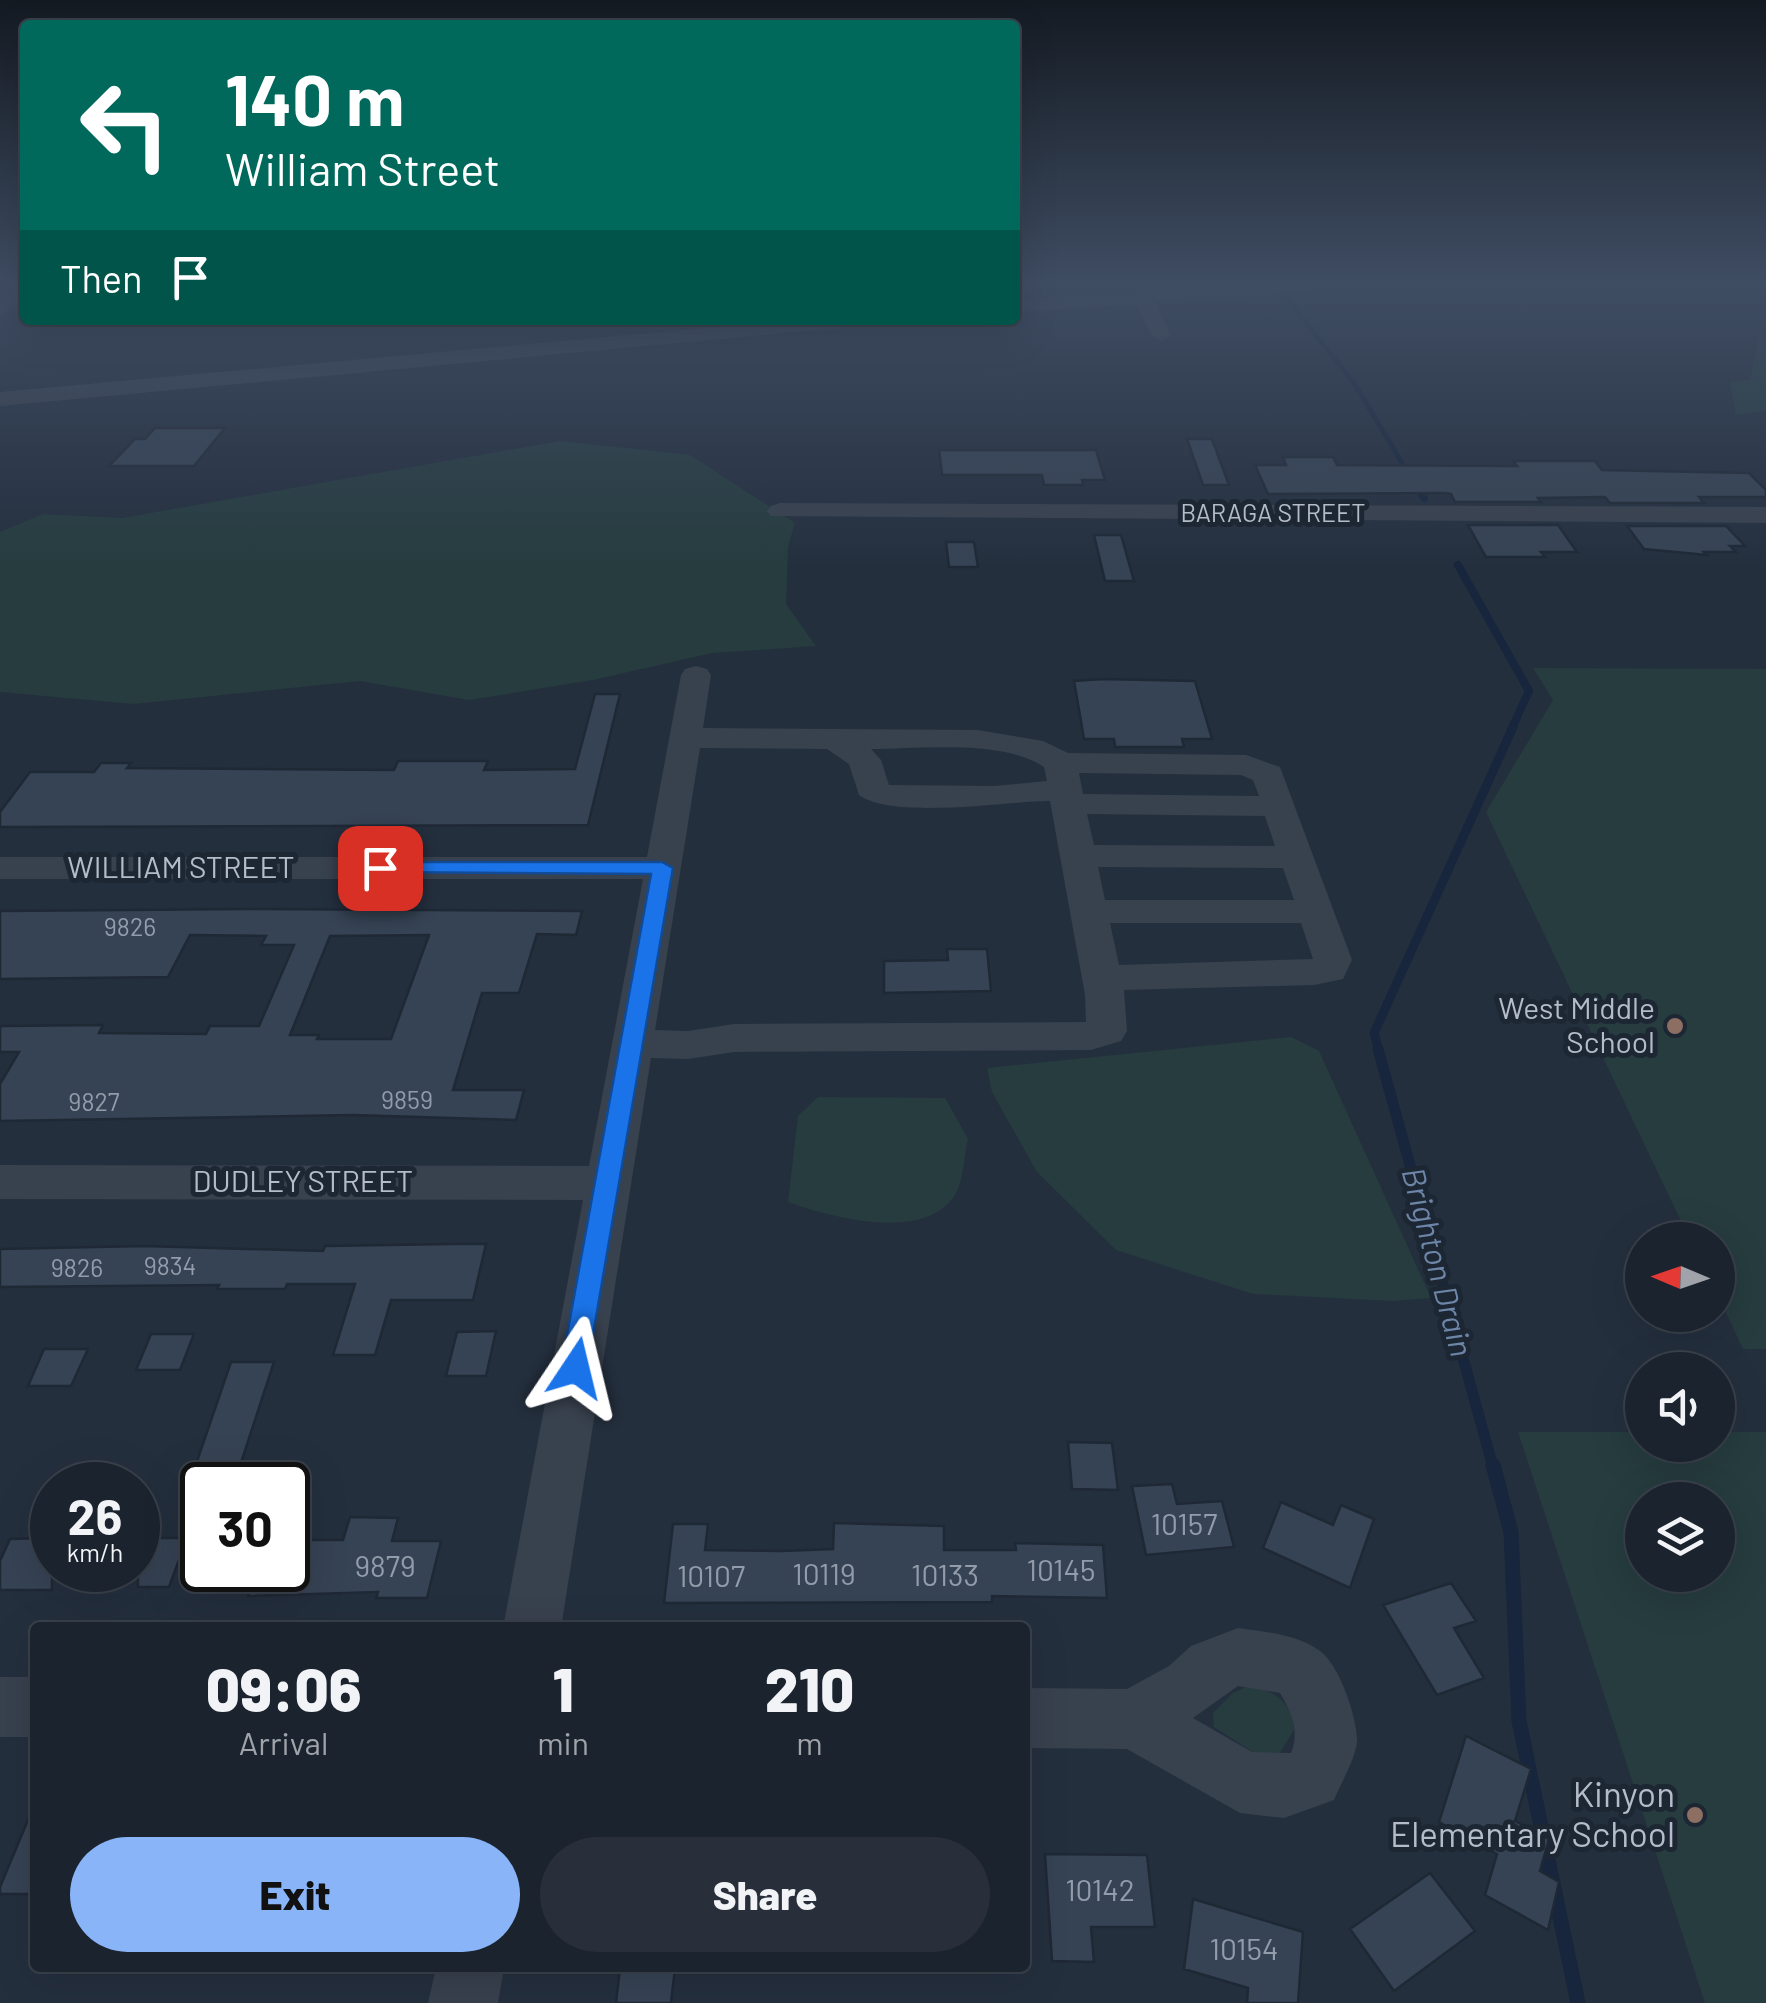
<!DOCTYPE html>
<html lang="en">
<head>
<meta charset="utf-8">
<style>
  :root { --surface:#1b232e; --page:#282f3a; --text:#f1f3f6; --muted:#a0a4aa; --line:#39404a; --accent:#8ab4f8 }
  body { margin:0; font-family:Barlow,sans-serif; background:var(--page); color:var(--text); height:100vh; display:flex; flex-direction:column; font-size:38px; white-space:nowrap }
  * { box-sizing:border-box; margin:0 }
  p { font-size:32px; color:var(--muted) }
  .icon { flex:none; width:55px; height:55px; fill:none; stroke:currentColor; stroke-width:2; stroke-linecap:round; stroke-linejoin:round }
  .map { position:relative; flex:1; overflow:hidden }
  .panel { position:absolute; left:30px; top:1622px; width:1000px; height:350px; display:flex; flex-direction:column; background:var(--surface); border-radius:10px; box-shadow:0 10px 40px #0002,0 0 0 2px var(--line) }
  .panel>* { flex:none }
  .top-card { position:absolute; left:20px; top:20px; width:1000px; height:305px; border-radius:10px; box-shadow:0 10px 40px #0002,0 0 0 2px var(--line); background:#00695c; color:#fff; overflow:hidden }
  .needle { width:65px; rotate:272deg }
  .fabs { position:absolute; left:1625px; top:1222px; display:grid; gap:20px }
  .fabs a { display:grid; place-items:center; width:110px; height:110px; border-radius:50%; background:var(--surface); box-shadow:0 10px 40px #0002,0 0 0 2px var(--line); font-size:50px }
  .speed { position:absolute; left:30px; top:1462px; display:flex; gap:20px; font-size:50px; font-weight:700; text-align:center }
  .speed>* { display:grid; place-content:center; width:130px; height:130px; border-radius:50%; background:var(--surface); box-shadow:0 10px 40px #0002,0 0 0 2px var(--line); line-height:1 }
  .speed small { font-size:25px; font-weight:400 }
  .speed .limit { border:5px solid #111; border-radius:15px; background:#fff; color:#111 }
  .pin { position:absolute; display:grid; place-items:center; width:85px; height:85px; color:#fff; margin:-42px; border-radius:20px; box-shadow:0 5px 15px #0006 }
  .me { position:absolute; width:110px; margin:-55px; rotate:10deg; stroke-linejoin:round; filter:drop-shadow(0 0 8px #0008) }
  .turn { display:flex; align-items:center; gap:35px; height:210px; padding:0 40px; font-size:45px }
  .turn .icon { width:130px; height:130px; stroke-width:2.5 }
  .turn b { display:block; font-size:70px; line-height:85px }
  .then { display:flex; align-items:center; height:95px; padding:0 40px; background:#0003; gap:20px; font-size:38px }
  .eta { display:flex; justify-content:space-evenly; align-items:center; height:170px; text-align:center }
  .eta b { font-size:60px; font-weight:800; line-height:70px }
  .cta { display:flex; gap:20px; margin-top:auto; padding:20px 40px }
  .cta a { flex:1; height:115px; border-radius:60px; background:var(--accent); color:#111; font-size:40px; font-weight:800; line-height:115px; text-align:center }
  .cta a+a { background:var(--page); color:var(--text) }
  .map>svg:first-child { display:block }
</style>
</head>
<body>
<div class="map">
<svg width="1766" height="2003" viewBox="0 0 1766 2003">
  <rect width="100%" height="100%" fill="#242f3e"/>
  <path fill="#263c3f" fill-rule="evenodd" d="M1759,337L1766,338V410L1736,415L1730,382L1750,380Z
    M560,441L690,455L795,523L788,547L786,604L816,646L712,653L593,680L469,700L360,681L134,704L0,692V532L43,514L122,518Z
    M1533,668L1766,669V1349H1743L1718,1296V1240H1690L1486,812L1553,700Z
    M1291,1037L1319,1051L1431,1298L1393,1301L1253,1294L1116,1250L1037,1172L992,1092L987,1068Z
    M818,1097L945,1098L968,1139C964,1154 964,1179 956,1193C927,1244 830,1217 788,1202L798,1116Z
    M1518,1432H1642V1445H1718V1432H1766V2003H1705ZM1642,1500H1718V1575H1642Z
    M1248,1686C1273,1690 1293,1702 1294,1730L1279,1754L1259,1756L1214,1727L1213,1713L1233,1693Z"/>
  <g fill="none" stroke-linecap="round" stroke-linejoin="round">
    <path stroke="#17263c" stroke-width="5" d="M1282,293L1354,383L1413,481"/>
    <path stroke="#17263c" stroke-width="8" d="M1412,478L1424,498
      M1458,565L1529,691L1511,730"/>
    <path stroke="#17263c" stroke-width="9" d="M1379,1051L1374,1033L1513,727"/>
    <path stroke="#17263c" stroke-width="11" d="M1378,1049L1493,1467"/>
    <path stroke="#17263c" stroke-width="15" d="M1493,1465L1511,1532L1519,1721L1578,2003"/>
  </g>
  <path fill="#364354" stroke="#1f2835" stroke-width="2.5" fill-rule="evenodd" d="M155,428H225L194,466H109L135,439H145Z
    M1187,439H1212L1229,485H1203Z
    M939,450H1096L1105,480H1082L1083,485H1044L1042,475H942Z
    M1283,457H1333L1337,465L1517,466L1513,461H1595L1602,470L1749,473L1766,490V497H1699L1704,503H1610L1605,497L1538,498L1541,502H1455L1451,494L1445,493L1268,494L1255,465H1286Z
    M1468,525H1558L1577,552H1541L1545,557H1486Z
    M1627,526H1726L1745,546H1730L1736,552H1704L1707,555L1644,549Z
    M1094,535H1121L1134,581H1105Z
    M946,542H974L978,567H949Z
    M1103,679L1195,681L1212,739H1182L1184,747H1115L1114,739H1084L1074,681Z
    M595,694H620L588,825L0,827V812L30,772H94L101,763H131L127,768L394,770L398,761H488L484,770L575,769Z
    M249,909L582,911L576,935L537,934L519,993H482L453,1090H524L516,1120L353,1115L0,1121V1084L19,1052H0V1026L103,1025L99,1033L206,1034L210,1026H259L294,945H261L266,936L190,935L168,977L0,979V911ZM429,935L391,1039H317L319,1035H290L330,936Z
    M947,949H987L991,991L884,993V961L948,960Z
    M451,1244H486L473,1300H391L375,1355H333L355,1284H287L285,1289H217L219,1285L0,1287V1249L144,1246L323,1251L325,1246Z
    M496,1331L486,1376H446L457,1332Z
    M151,1334H194L180,1370H136Z
    M44,1349H88L71,1386H28Z
    M231,1362H274L239,1469L194,1470Z
    M1068,1442L1112,1443L1118,1490L1072,1489Z
    M1172,1484L1177,1504L1222,1501L1234,1547L1146,1555L1132,1486Z
    M1281,1502L1333,1525L1341,1505L1374,1519L1350,1588L1263,1548Z
    M350,1517L398,1518L392,1541H441L427,1598H376L378,1592L248,1596L257,1570H288V1540H343Z
    M834,1523L944,1526V1550H1016L1015,1543L1103,1545L1107,1598L992,1596V1602L664,1603L673,1524H708L705,1550L781,1551L833,1549Z
    M52,1538V1590H0V1561L10,1539Z
    M138,1538H187L169,1587H138Z
    M1451,1583L1476,1621L1454,1628L1484,1678L1437,1695L1383,1605Z
    M1466,1736L1531,1769L1515,1821L1549,1839L1540,1871L1559,1882L1548,1930L1485,1895L1497,1854L1439,1822Z
    M35,1803V1894H0V1887Z
    M1045,1854L1147,1855L1155,1927H1091L1094,1962L1052,1961Z
    M1430,1873L1475,1931L1394,1991L1350,1929Z
    M1193,1899L1303,1932L1298,2003H1247L1248,1988L1184,1969Z
    M620,1968H675L671,2003H616Z"/>
  <g fill="none" stroke-linecap="round" stroke-linejoin="round">
    <path fill="#38414e" fill-rule="evenodd" d="M18,286H25V300L0,316V300Z
      M1217,286H1318L1309,292L1155,302L1171,335L1161,341L1151,335L1136,304L1015,312V300Z
      M795,320H872L862,326L0,406V392Z
      M780,503L1766,507V523L771,516L767,511L771,506Z
      M696,666L707,669L711,675L703,728L978,730L1043,741L1068,753L1246,755L1280,767L1352,960L1343,979L1314,985L1124,990L1127,1031L1121,1041L1091,1050L734,1052L688,1059L651,1058L561,1628H503L583,1200L0,1199V1165L589,1166L643,879H0V857H647L681,675L685,669ZM700,748L827,749L849,764L859,795C894,820 1006,801 1050,801L1085,995L1086,1022L734,1024L688,1031L655,1030ZM871,749C920,749 1003,739 1044,767L1047,781L995,786L889,785L881,760ZM1079,773L1241,775L1253,780L1259,796L1083,794ZM1087,814L1265,816L1275,846L1094,845ZM1098,867L1283,868L1294,900H1105ZM1110,923H1301L1313,959L1119,965Z
      M1238,1628C1265,1632 1297,1634 1320,1651C1339,1664 1358,1719 1357,1742C1355,1760 1341,1783 1334,1800L1284,1818L1240,1813L1127,1749L1025,1748V1688L1127,1689L1169,1666L1191,1646ZM1238,1686L1280,1693C1291,1711 1300,1732 1291,1753L1252,1752L1193,1718Z
      M0,1677H35V1737H0Z
      M436,1968H504L498,2003H428Z"/>
  </g>
  <linearGradient id="sky" x2="0" y2="1"><stop stop-color="#141a22"/><stop offset="0.5" stop-color="#3f4d63"/><stop offset="1" stop-color="#3f4d63" stop-opacity="0"/></linearGradient>
  <rect width="1766" height="567" fill="url(#sky)"/>
  <path fill="#1a73e8" stroke="#114b97" stroke-width="2.5" d="M380,862H662L673,868L586,1376L576,1380L565,1376L561,1368L651,874L373,872L370,868L373,863Z"/>
  <g fill="#8d6e63" stroke="#1d2633" stroke-width="4">
    <circle cx="1675" cy="1026" r="10"/>
    <circle cx="1695" cy="1815" r="10"/>
  </g>
  <g text-anchor="middle" stroke-width="10" stroke-linejoin="round" paint-order="stroke">
    <g font-size="25" fill="#b4bcc9" stroke="#1d2633">
      <text x="1273" y="522">BARAGA STREET</text>
    </g>
    <g font-size="25" fill="#929caa">
      <text x="130" y="936">9826</text>
      <text x="407" y="1109">9859</text>
      <text x="94" y="1111">9827</text>
      <text x="170" y="1275">9834</text>
      <text x="77" y="1277">9826</text>
    </g>
    <g font-size="30" fill="#b4bcc9" stroke="#1d2633">
      <text x="181" y="878">WILLIAM STREET</text>
      <text x="303" y="1192">DUDLEY STREET</text>
    </g>
    <g font-size="30" fill="#b4bcc9" stroke="#1d2633" text-anchor="end">
      <text x="1655" y="1019">West Middle<tspan x="1655" dy="34">School</tspan></text>
    </g>
    <g font-size="30" fill="#929caa">
      <text x="1184" y="1535">10157</text>
      <text x="385" y="1577">9879</text>
      <text x="1061" y="1581">10145</text>
      <text x="824" y="1585">10119</text>
      <text x="945" y="1586">10133</text>
      <text x="711" y="1587">10107</text>
      <text x="1100" y="1901">10142</text>
      <text x="1244" y="1960">10154</text>
    </g>
    <g font-size="32" font-style="italic" fill="#6d86a8" stroke="#1d2633">
      <text transform="translate(1437 1262) rotate(75)" y="11">Brighton Drain</text>
    </g>
    <g font-size="35" fill="#b4bcc9" stroke="#1d2633" text-anchor="end">
      <text x="1675" y="1807">Kinyon<tspan x="1675" dy="40">Elementary School</tspan></text>
    </g>
  </g>
</svg>
<div class="fabs">
<a><svg class="needle" viewBox="-14 -14 28 28"><path d="M0-13l5 13h-10z" fill="#e53935"/><path d="M0 13l5-13h-10z" fill="#a0a4aa"/></svg></a>
<a><svg class="icon" aria-label="sound" viewBox="0 0 24 24"><path d="M4 9h4l5-4v14l-5-4H4zM17 9q2 3 0 6"/></svg></a>
<a><svg class="icon" aria-label="layers" viewBox="0 0 24 24"><path d="M12 4l9 5-9 5-9-5zM3 14l9 5 9-5"/></svg></a>
</div>
<div class="speed"><div>26<small>km/h</small></div><div class="limit">30</div></div>
<div class="pin" style="left:380px;top:868px;background:#d93025"><svg class="icon" aria-label="arrive" viewBox="0 0 24 24"><path d="M6 21V4h12l-3 4 3 4H6"/></svg></div>
<svg class="me" style="left:576px;top:1368px" viewBox="-20 -20 40 40"><path d="M0-17L14 15 0 8-14 15z" fill="#1a73e8" stroke="#fff" stroke-width="4"/></svg>
<div class="top-card">
<div class="turn"><svg class="icon" aria-label="left" viewBox="0 0 24 24"><path d="M17 20v-9H6M10 6l-5 5 5 5"/></svg><div><b>140 m</b>William Street</div></div>
<div class="then">Then<svg class="icon" aria-label="arrive" viewBox="0 0 24 24"><path d="M6 21V4h12l-3 4 3 4H6"/></svg></div>
</div>
<section class="panel">
<div class="eta">
<div><b>09:06</b><p>Arrival</p></div>
<div><b>1</b><p>min</p></div>
<div><b>210</b><p>m</p></div>
</div>
<div class="cta"><a>Exit</a><a>Share</a></div>
</section>
</div>
</body>
</html>
